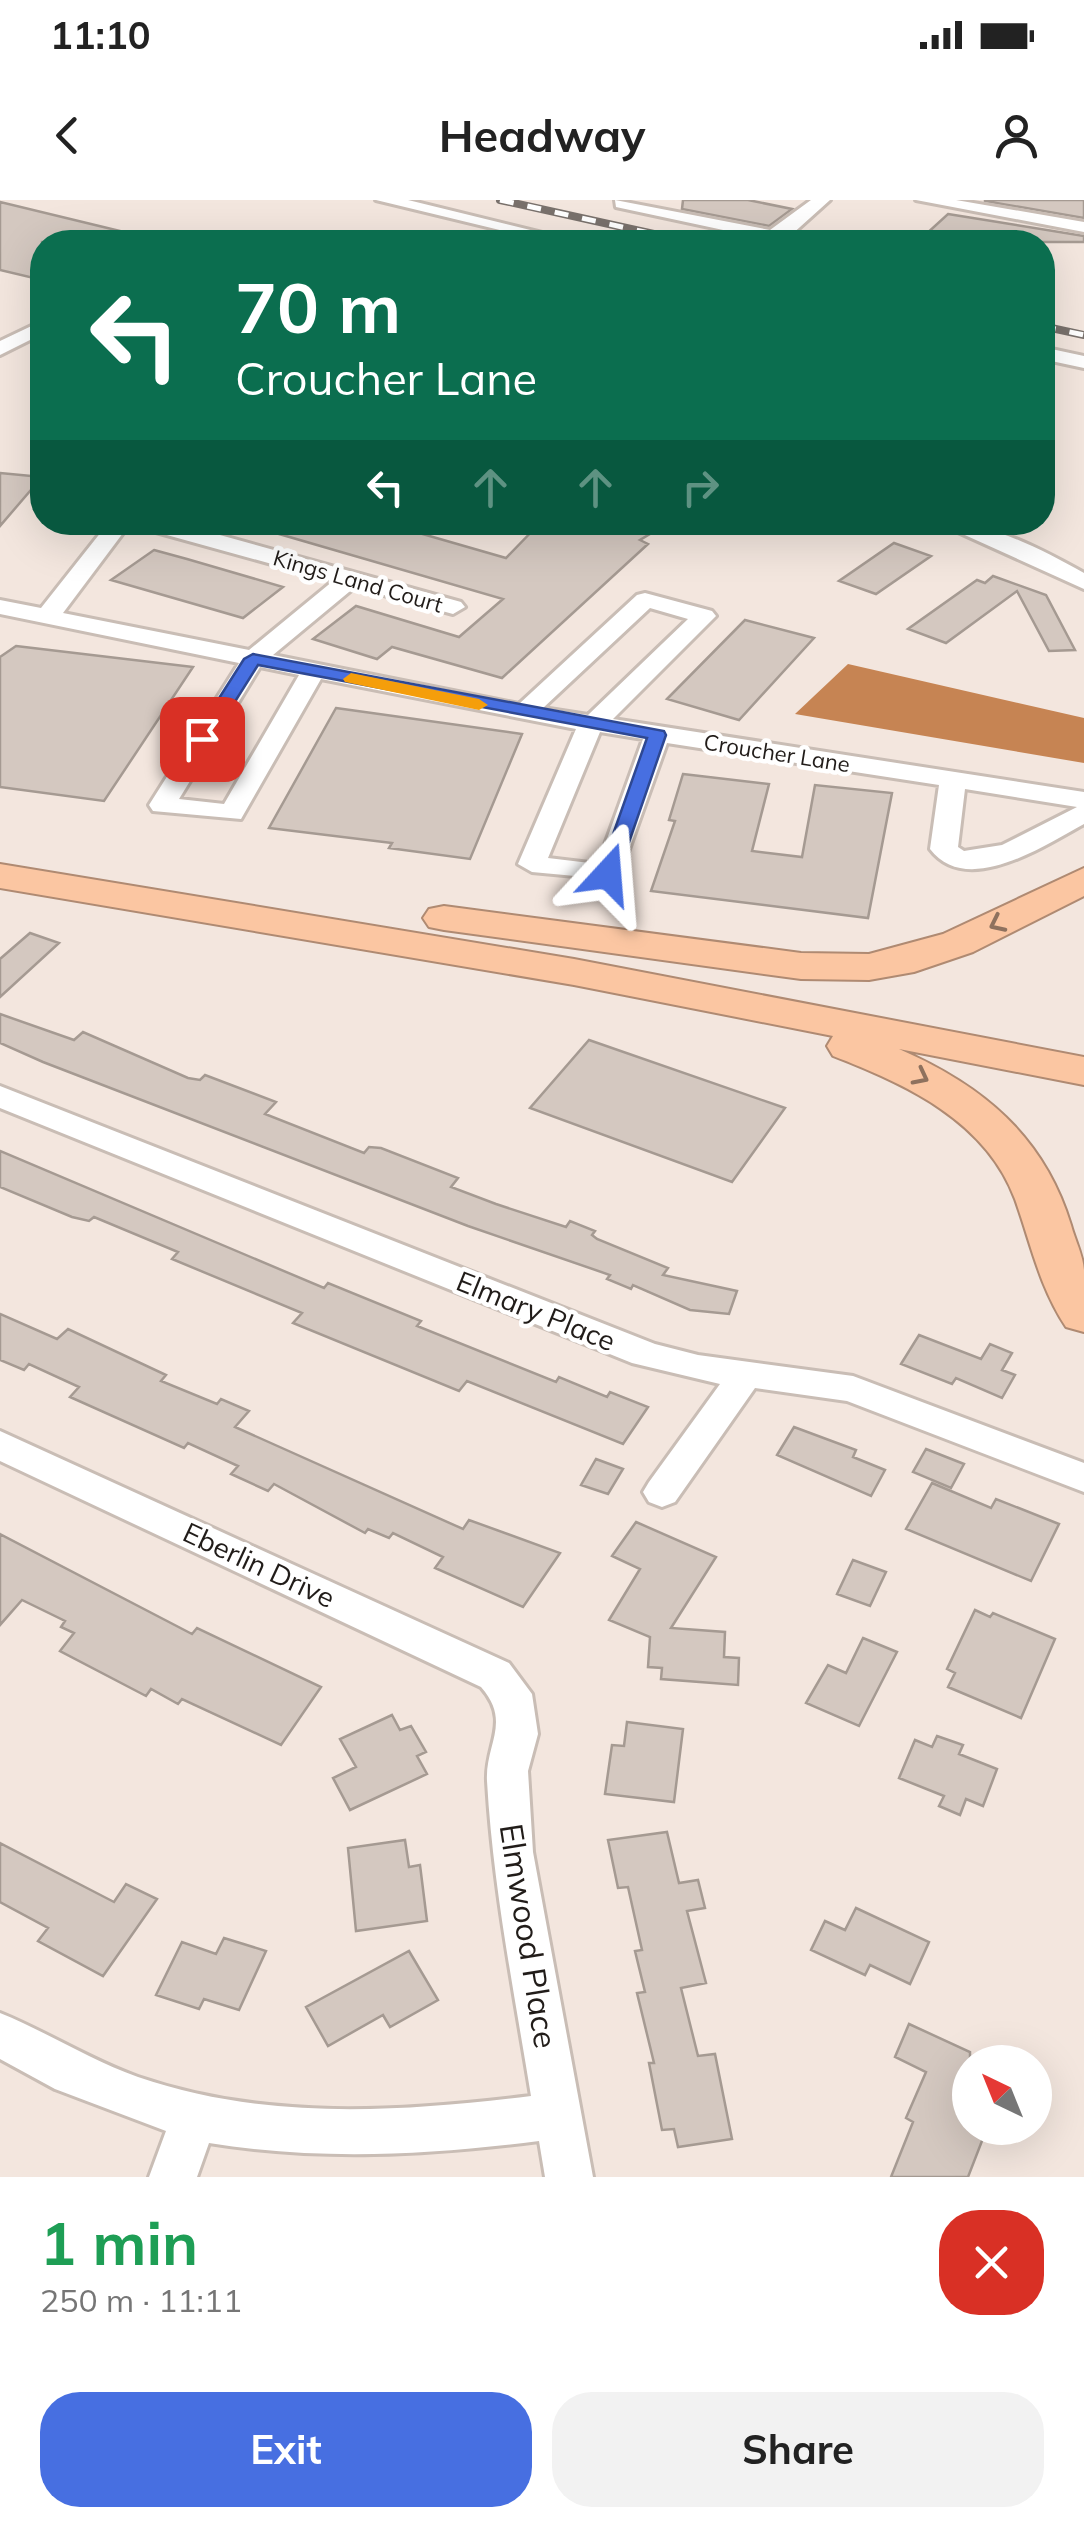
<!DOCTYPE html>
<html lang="en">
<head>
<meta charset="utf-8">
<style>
  :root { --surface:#fff; --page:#f2f2f2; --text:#222; --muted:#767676; --accent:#476fe1 }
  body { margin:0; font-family:Mulish,sans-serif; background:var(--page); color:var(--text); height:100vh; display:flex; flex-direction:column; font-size:38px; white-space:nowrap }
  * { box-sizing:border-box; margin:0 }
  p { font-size:32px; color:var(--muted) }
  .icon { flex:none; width:55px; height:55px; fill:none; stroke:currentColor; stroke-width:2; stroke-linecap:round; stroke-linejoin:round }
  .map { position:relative; height:1977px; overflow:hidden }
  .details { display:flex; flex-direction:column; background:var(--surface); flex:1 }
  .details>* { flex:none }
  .top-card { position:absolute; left:30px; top:30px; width:1025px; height:305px; border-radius:40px; box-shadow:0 10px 40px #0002; background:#0b6e4f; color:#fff; overflow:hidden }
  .needle { width:65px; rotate:317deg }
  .tools { position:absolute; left:952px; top:1845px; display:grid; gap:20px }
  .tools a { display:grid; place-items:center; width:100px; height:100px; border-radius:50%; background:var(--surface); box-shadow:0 10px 40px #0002; font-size:50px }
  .pin { position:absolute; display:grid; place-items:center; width:85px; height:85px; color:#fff; margin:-42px; border-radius:20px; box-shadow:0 5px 15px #0006 }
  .me { position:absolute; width:110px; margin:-55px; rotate:19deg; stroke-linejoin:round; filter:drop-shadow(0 0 8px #0008) }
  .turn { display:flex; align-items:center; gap:35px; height:210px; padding:0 40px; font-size:45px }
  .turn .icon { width:130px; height:130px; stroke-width:2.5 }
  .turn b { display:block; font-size:70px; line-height:85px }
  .lanes { display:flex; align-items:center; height:95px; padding:0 40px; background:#0003; justify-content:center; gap:50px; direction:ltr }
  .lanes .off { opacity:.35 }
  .round { display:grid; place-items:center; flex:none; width:105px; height:105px; border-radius:40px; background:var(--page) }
  .summary { display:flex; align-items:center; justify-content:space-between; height:170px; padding:0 40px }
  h1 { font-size:60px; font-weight:700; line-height:75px; color:#1e9e55 }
  .button { display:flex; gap:20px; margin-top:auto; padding:20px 40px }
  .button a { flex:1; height:115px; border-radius:40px; background:var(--accent); color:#fff; font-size:40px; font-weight:700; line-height:115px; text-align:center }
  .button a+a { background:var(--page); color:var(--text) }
  .status { display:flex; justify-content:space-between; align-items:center; height:70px; padding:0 50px; background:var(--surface); direction:ltr }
  .status svg { height:28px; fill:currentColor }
  header { display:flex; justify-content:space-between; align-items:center; height:130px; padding:0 40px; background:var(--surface); font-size:45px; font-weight:700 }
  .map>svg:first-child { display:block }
</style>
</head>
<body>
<div class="status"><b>11:10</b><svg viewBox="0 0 49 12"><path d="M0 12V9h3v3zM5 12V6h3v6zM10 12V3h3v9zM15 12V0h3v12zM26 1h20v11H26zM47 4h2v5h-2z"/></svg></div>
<header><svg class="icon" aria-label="back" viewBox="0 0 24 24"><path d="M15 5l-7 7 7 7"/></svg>Headway<svg class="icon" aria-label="person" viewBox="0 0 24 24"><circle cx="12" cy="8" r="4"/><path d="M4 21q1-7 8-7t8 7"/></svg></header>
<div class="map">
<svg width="1084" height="1977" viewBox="0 0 1084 1977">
  <rect width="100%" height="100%" fill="#f3e6de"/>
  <path fill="#c68453" d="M848,464L1084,518V563L795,514Z"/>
  <path fill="#d4c8c0" stroke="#a59a92" stroke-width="2.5" d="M683,0H748L792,9L769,26L682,9Z
    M985,0H1084V18L985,1Z
    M0,2L124,32L123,42H42V80L0,70Z
    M948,14L1084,36V42H959L924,36Z
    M0,273L42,277L0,326Z
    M263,322H381L506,358L541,322H670L640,340L648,344L502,478L392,447L377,459L313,439L356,406L459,437L503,399L262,329Z
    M894,343L931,356L876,394L839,381Z
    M154,350L187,359L283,387L243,418L111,380Z
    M993,376L1046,395L1075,450L1049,451L1017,391L946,443L908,429L977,380L985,383Z
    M745,420L814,438L739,520L667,499Z
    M16,446L193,467L104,601L0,587V457Z
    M336,508L522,534L470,659L389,648L392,643L269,628Z
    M683,574L769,584L752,651L802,657L815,585L892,593L868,718L651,691L675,621L669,620Z
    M30,733L59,743L0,797V759Z
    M0,814L74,840L83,832L188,878L200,880L205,875L276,902L265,914L364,953L369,947L381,948L458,978L451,987L496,1004L566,1027L570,1021L595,1031L592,1035L597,1039L668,1068L663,1075L737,1091L729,1114L690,1110L633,1085L631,1089L607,1079L610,1075L468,1026L43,862L0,843Z
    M589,840L785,908L732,982L530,908Z
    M0,951L324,1088L328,1083L421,1121L417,1126L556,1182L559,1177L607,1197L610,1192L648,1207L623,1244L467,1181L459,1191L293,1123L302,1113L172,1059L178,1052L94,1017L89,1021L72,1017L0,987Z
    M0,1114L57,1139L68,1129L166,1175L161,1181L217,1204L221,1199L249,1211L235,1227L463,1329L469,1320L560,1353L523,1407L435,1368L443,1357L393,1333L389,1338L368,1329L365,1333L274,1284L268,1291L231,1274L238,1266L188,1243L184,1248L70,1197L79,1187L29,1164L24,1170L0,1160Z
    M919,1135L981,1159L990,1144L1012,1153L1002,1170L1015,1175L1002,1198L956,1178L952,1184L901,1164Z
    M794,1227L856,1250L853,1257L885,1270L871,1296L777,1255Z
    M926,1249L964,1264L951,1288L913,1272Z
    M596,1259L623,1269L608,1294L581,1285Z
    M932,1283L991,1308L996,1299L1059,1324L1031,1381L906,1329Z
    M636,1322L716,1357L671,1428L725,1432L724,1457L739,1458L738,1485L661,1479L662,1468L648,1467L650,1437L609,1420L640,1369L612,1356Z
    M0,1334L192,1434L197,1428L321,1487L281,1545L182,1499L178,1504L151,1489L146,1496L60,1451L74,1433L61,1427L65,1421L22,1400L0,1425Z
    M853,1360L886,1372L870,1406L837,1394Z
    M975,1410L990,1417L993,1413L1055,1439L1021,1518L948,1487L955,1473L947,1469Z
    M863,1438L897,1452L859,1526L806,1503L828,1465L846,1473Z
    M392,1515L400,1530L411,1526L426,1552L417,1556L427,1574L350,1610L333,1578L356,1567L340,1539Z
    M627,1522L683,1529L674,1602L605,1594L612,1545L624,1546Z
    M937,1536L963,1545L959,1554L997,1569L983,1606L966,1599L960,1615L939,1606L944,1596L899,1578L915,1540L932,1547Z
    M667,1632L679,1683L698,1680L705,1708L687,1711L706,1783L681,1788L698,1856L715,1854L732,1939L678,1947L674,1929L662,1930L649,1863H654L637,1793L645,1792L635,1751L642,1750L628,1687L618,1688L608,1640Z
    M405,1640L409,1667L420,1665L427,1721L356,1731L348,1648Z
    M0,1643L114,1702L126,1684L157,1699L103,1776L38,1741L48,1728L0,1702Z
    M856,1708L929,1742L910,1784L870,1765L865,1775L811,1750L825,1721L845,1730Z
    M224,1738L266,1751L239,1810L204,1799L199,1809L156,1795L182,1742L216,1754Z
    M409,1751L438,1800L390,1827L383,1815L328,1846L306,1807Z
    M909,1824L970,1852V1928H987L968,1977H891L913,1922L906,1918L926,1872L895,1857Z"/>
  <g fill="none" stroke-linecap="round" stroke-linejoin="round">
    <defs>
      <path id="minor" d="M376,0H408L579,42H549Z
        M615,0L770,30L811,0H830L790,36L770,40L616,7Z
        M916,0H956L1084,22V32Z
        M42,121V134L0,155V141Z
        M1042,147L1084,156V168L1042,159Z
        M173,322L461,402L465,407L453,414L355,387L273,455L519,504L637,395L645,393L712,411L716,416L613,519L1084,592V624C1045,645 967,698 930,649L939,585L667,543L618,680L532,672L518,664L576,529L321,479L241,619L153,611L149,605L239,463L0,414V400L41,408L109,322ZM137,325L138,327L333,381L249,450L63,413L123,333ZM650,408L688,419L588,515L543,508ZM260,467L299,475L224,604L179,599ZM600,532L643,539L598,664L548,658ZM965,589L1077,607L1002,645L964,651L958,647Z
        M936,322C990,322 1037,347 1084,373V389Z
        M0,886L655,1144L698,1155L853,1176L1084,1263V1292L847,1201L755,1188L675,1302L662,1307L649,1302L643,1292L649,1282L720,1184L632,1163L0,908Z
        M0,1231L509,1463L532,1494L538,1534L528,1571L533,1652L593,1977H545L539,1941C427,1955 321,1961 209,1943L197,1977H149L166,1931L55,1889L0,1859V1813C47,1832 90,1860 138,1877C266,1921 400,1912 531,1896C514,1791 493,1687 487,1581C485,1544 512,1522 481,1487L0,1261Z"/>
      <path id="highway" d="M0,664L574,759L1084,857V885L899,849C982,885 1044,936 1071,1025C1075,1040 1083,1055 1084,1070C1084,1090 1084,1112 1084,1132L1066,1127C1039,1086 1031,1044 1015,999C986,921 906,884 833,856L827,846L833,836L574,785L0,688Z
        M1084,668V696L973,752L914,772L869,780L801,779L444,730L429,727L423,718L429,709L444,706L801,753L869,754L943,734Z"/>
    </defs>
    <use href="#minor" stroke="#c9bdb5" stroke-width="6"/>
    <use href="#highway" stroke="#af8a72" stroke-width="4"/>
    <use href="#minor" fill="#fff" fill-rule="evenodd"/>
    <use href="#highway" fill="#fbc6a2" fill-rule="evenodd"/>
    <defs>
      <path id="rail" d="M500,0L690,42
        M1042,126L1084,135"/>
    </defs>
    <use href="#rail" stroke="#79716c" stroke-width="8"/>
    <use href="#rail" stroke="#fff" stroke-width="5" stroke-dasharray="14" stroke-linecap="butt"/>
  </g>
  <defs><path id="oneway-chevron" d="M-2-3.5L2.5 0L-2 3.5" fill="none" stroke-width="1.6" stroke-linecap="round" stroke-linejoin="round" transform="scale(2.5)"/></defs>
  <g stroke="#8e715e">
    <use href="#oneway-chevron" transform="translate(997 724) rotate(154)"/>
    <use href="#oneway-chevron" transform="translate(921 877) rotate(27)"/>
  </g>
  <path fill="#476fe1" stroke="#2e4892" stroke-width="2.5" d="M253,454L664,531L666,535L618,674L608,679L599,674L647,538L258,465L209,543H196L193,539L244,459Z"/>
  <path fill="#f59e0b" d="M351,473L479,499L488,505L479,510L345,482L343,479Z"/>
  <g text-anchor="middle" stroke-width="9" stroke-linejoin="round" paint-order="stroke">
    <g font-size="22" fill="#211c19" stroke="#fff">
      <text transform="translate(358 381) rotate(16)" y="8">Kings Land Court</text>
      <text transform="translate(777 553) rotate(9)" y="8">Croucher Lane</text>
    </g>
    <g font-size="28" fill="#211c19" stroke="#fff">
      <text transform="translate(536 1111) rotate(22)" y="10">Elmary Place</text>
      <text transform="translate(259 1365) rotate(25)" y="10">Eberlin Drive</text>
    </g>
    <g font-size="32" fill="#211c19" stroke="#fff">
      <text transform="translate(528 1736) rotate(81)" y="11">Elmwood Place</text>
    </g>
  </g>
</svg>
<div class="tools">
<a><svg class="needle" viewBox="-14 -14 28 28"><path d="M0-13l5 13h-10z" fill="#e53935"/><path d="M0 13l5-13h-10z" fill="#767676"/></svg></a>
</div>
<div class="pin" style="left:202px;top:539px;background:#d93025"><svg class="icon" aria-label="arrive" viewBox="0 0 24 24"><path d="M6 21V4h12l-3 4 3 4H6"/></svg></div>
<svg class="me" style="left:608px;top:674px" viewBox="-20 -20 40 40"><path d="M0-17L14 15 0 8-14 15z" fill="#476fe1" stroke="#fff" stroke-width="4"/></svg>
<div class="top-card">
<div class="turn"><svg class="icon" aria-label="left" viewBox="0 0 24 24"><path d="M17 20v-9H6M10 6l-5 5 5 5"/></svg><div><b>70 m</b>Croucher Lane</div></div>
<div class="lanes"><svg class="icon" aria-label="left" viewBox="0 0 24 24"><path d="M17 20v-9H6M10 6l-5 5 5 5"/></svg><svg class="icon off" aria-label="ahead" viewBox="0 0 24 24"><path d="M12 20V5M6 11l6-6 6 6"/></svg><svg class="icon off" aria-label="ahead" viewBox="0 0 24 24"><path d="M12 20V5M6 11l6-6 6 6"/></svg><svg class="icon off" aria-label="right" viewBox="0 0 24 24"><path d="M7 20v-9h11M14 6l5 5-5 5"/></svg></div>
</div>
</div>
<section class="details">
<div class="summary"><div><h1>1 min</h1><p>250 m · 11:11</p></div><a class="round" style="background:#d93025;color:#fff"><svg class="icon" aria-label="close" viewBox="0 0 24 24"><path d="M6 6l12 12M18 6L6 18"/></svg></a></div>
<div class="button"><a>Exit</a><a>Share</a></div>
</section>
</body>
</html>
